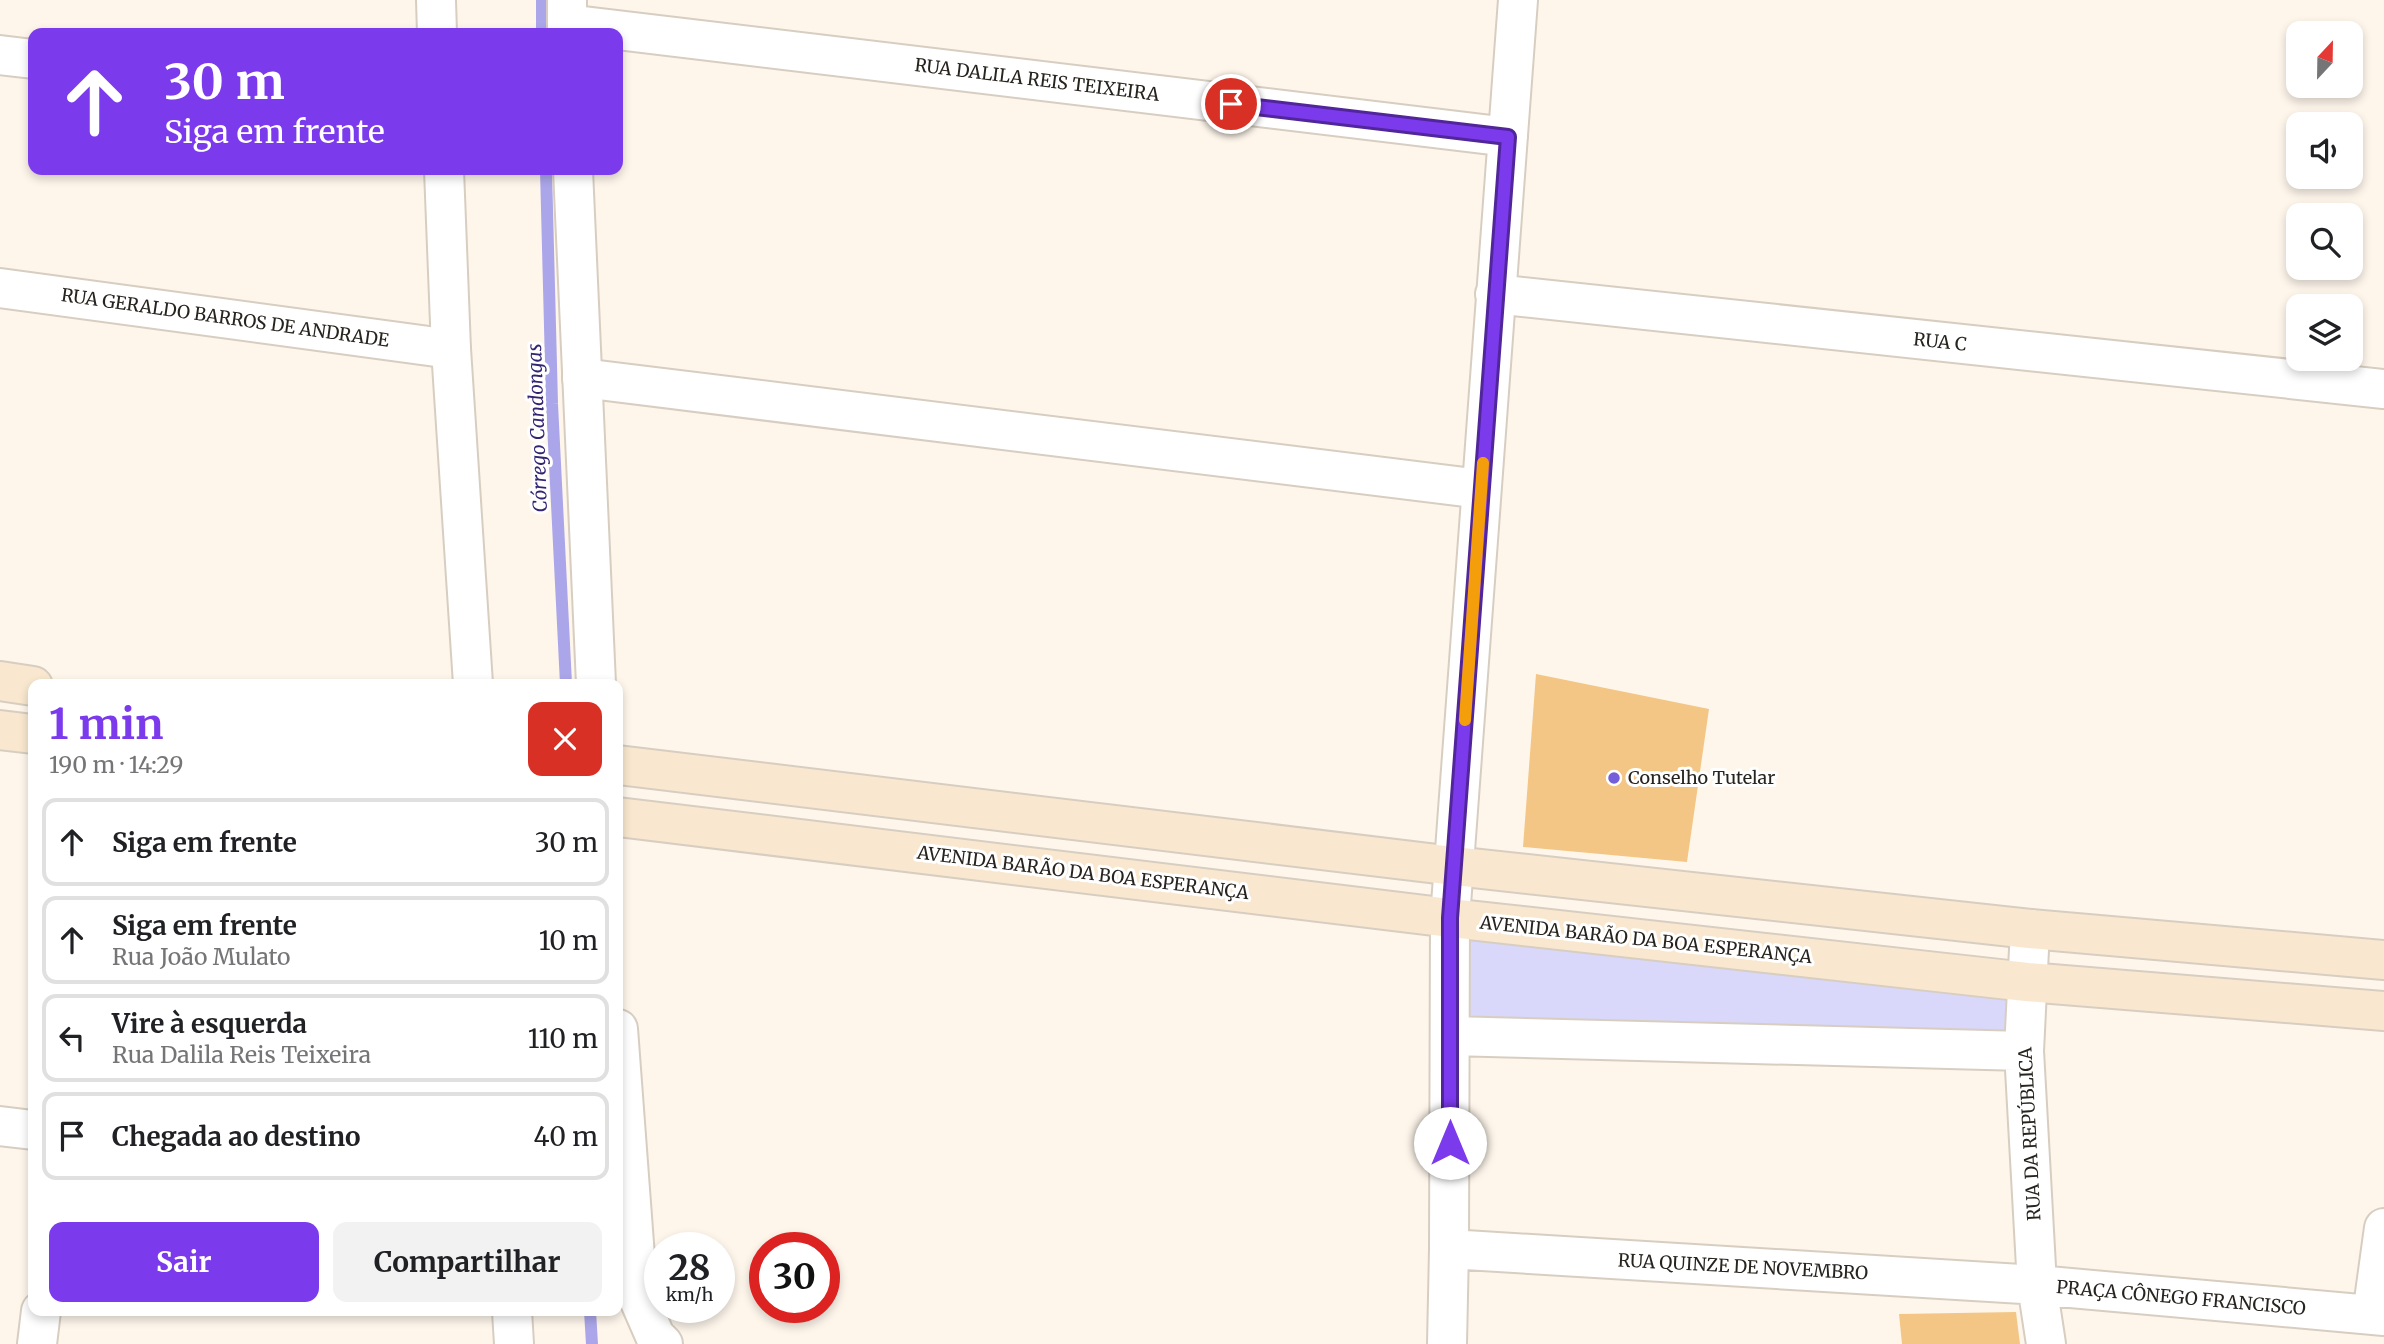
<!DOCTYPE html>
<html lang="pt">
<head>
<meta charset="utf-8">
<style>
  :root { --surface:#fff; --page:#f2f2f2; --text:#202124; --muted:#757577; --line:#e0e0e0; --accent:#7c3aed }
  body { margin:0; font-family:Merriweather,serif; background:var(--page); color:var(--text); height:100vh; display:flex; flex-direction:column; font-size:26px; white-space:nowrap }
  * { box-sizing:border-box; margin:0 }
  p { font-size:23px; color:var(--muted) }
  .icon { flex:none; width:38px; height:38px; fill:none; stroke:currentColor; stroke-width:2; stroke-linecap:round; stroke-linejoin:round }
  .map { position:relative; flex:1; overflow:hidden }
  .side { position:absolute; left:28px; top:679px; width:595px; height:637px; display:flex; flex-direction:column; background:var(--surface); border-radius:14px; box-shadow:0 4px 10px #0003 }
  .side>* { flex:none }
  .banner { position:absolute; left:28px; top:28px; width:595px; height:147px; border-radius:14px; box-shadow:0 4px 10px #0003; background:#7c3aed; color:#fff; overflow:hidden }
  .needle { width:46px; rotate:22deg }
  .buttons { position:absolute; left:2286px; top:21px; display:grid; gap:14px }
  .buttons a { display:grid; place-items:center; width:77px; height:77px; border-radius:14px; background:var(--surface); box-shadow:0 4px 10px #0003; font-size:35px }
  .speed { position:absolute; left:644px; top:1232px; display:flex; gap:14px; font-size:35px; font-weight:700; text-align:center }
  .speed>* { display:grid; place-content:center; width:91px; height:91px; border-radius:50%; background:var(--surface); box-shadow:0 4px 10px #0003; line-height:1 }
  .speed small { font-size:18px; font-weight:400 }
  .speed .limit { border:10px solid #d22; background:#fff; color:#111 }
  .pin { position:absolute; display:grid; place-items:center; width:60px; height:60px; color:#fff; margin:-30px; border:4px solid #fff; border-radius:50%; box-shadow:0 2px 7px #0007 }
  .me { position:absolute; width:77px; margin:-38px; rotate:0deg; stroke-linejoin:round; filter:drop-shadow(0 0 5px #0008) }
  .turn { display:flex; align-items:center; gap:24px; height:147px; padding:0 21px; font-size:32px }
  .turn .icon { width:91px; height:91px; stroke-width:2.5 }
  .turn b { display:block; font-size:49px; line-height:60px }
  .round { display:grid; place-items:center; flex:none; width:74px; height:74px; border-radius:14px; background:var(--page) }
  .head { display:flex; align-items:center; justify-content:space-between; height:119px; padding:0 21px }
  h1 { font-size:42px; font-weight:700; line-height:52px; color:var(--accent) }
  .primary-button { display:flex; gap:14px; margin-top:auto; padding:14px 21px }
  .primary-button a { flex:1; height:80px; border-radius:14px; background:var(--accent); color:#fff; font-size:28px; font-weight:700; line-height:80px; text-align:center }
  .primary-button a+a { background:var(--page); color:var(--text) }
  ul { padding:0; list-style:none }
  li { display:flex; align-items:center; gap:21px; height:88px; margin:0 14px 10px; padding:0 7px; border:4px solid var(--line); border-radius:14px }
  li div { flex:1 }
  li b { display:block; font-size:26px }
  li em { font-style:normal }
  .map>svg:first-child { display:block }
</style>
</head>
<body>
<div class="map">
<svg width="2384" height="1344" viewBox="0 0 2384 1344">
  <rect width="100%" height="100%" fill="#fef6eb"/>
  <path fill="#d9d7fa" d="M1460,925L2024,990L2020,1049L1461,1019Z"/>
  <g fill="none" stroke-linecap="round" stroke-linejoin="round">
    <path stroke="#aba6e9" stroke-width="12" d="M542,0V33
      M546,170L552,404L566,684
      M590,1311L592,1344"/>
  </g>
  <path fill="#f3c685" d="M1536,674L1709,709L1687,862L1523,847Z
    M2016,1312L2020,1344H1902L1899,1314Z"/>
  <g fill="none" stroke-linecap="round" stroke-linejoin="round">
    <defs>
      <path id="minor" d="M567,24L1508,137
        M0,55L33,59
        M0,288L451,349
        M1495,294L2384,389
        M582,378L1481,489
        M2030,929L2024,1051L2037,1285L2046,1344
        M618,1029L638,1297L655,1336L663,1344
        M1450,1036L2024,1051
        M0,1126L33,1130
        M1449,1249L2037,1285L2384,1316
        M512,1311L514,1344
        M2372,1315L2384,1228
        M1447,1344L1449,1249L1450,918L1518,0"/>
      <path id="tertiary" d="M436,0L437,33
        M567,0V33
        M444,170L451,349L473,684
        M573,170L596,684
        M37,1344L41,1311"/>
      <path id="secondary" d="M0,681L33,686
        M0,730L33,734
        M618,765L1454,866L2030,929L2384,960
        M618,817L1450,918L2027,982L2384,1011"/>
    </defs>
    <use href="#minor" stroke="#d7cec1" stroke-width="42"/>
    <use href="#tertiary" stroke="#d7cec1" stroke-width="42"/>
    <use href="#secondary" stroke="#d7cec1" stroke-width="42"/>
    <use href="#minor" stroke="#fff" stroke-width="38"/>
    <use href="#tertiary" stroke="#fff" stroke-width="38"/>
    <use href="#secondary" stroke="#f9e8cf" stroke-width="38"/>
  </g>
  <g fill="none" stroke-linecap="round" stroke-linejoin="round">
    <defs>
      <path id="route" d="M1231,104L1508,137L1450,918V1143"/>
    </defs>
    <use href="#route" stroke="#51269a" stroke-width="18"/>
    <use href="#route" stroke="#7c3aed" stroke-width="12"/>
    <path stroke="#f59e0b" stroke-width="12" d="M1465,720L1483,463"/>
  </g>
  <circle fill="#745ed9" stroke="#fff" stroke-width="2.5" cx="1614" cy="778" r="7"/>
  <g text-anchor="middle" stroke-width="6" stroke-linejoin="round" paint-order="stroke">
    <g font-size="18" fill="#27231e" stroke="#fff">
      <text transform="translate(1037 80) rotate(7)" y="6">RUA DALILA REIS TEIXEIRA</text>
      <text transform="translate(225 318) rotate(8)" y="6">RUA GERALDO BARROS DE ANDRADE</text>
      <text transform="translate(1940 342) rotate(6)" y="6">RUA C</text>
      <text transform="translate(1083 873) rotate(7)" y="6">AVENIDA BARÃO DA BOA ESPERANÇA</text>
      <text transform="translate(1646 940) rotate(6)" y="6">AVENIDA BARÃO DA BOA ESPERANÇA</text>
      <text transform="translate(2030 1134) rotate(-93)" y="6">RUA DA REPÚBLICA</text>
      <text transform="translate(1743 1267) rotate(3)" y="6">RUA QUINZE DE NOVEMBRO</text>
      <text transform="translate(2181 1298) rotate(5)" y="6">PRAÇA CÔNEGO FRANCISCO</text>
    </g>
    <g font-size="18" fill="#27231e" stroke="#fff" text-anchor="start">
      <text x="1628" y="784">Conselho Tutelar</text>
    </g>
    <g font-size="19" font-style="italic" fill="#352472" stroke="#fff">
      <text transform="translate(537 428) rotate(-92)" y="7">Córrego Candongas</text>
    </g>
  </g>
</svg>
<div class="buttons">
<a><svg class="needle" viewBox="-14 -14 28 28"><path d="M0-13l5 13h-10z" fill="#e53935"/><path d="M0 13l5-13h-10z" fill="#757577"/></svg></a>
<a><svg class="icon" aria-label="sound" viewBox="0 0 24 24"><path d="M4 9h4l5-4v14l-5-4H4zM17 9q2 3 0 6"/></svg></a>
<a><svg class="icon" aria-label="search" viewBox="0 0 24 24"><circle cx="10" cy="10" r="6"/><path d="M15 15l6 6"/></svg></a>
<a><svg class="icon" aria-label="layers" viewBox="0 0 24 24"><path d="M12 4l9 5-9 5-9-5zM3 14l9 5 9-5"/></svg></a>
</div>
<div class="speed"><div>28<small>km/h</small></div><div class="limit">30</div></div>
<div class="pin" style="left:1231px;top:104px;background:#d93025"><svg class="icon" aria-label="arrive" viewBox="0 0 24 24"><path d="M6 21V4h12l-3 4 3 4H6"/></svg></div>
<svg class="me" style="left:1450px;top:1143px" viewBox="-20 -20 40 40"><circle r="19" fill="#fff"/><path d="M0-13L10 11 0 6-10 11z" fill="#7c3aed"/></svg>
<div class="banner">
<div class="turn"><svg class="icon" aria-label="ahead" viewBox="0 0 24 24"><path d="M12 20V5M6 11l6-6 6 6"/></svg><div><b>30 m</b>Siga em frente</div></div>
</div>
<section class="side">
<div class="head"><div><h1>1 min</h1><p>190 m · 14:29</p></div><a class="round" style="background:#d93025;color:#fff"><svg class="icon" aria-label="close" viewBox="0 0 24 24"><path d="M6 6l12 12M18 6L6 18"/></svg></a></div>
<ul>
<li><svg class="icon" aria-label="ahead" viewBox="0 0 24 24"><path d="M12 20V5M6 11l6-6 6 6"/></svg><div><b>Siga em frente</b></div><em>30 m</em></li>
<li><svg class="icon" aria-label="ahead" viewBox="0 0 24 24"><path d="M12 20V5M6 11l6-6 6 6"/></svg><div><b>Siga em frente</b><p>Rua João Mulato</p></div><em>10 m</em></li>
<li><svg class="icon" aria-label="left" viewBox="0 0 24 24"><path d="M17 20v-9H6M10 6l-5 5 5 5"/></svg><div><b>Vire à esquerda</b><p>Rua Dalila Reis Teixeira</p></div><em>110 m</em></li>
<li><svg class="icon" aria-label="arrive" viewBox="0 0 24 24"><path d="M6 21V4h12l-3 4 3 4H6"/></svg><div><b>Chegada ao destino</b></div><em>40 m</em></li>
</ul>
<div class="primary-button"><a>Sair</a><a>Compartilhar</a></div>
</section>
</div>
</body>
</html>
